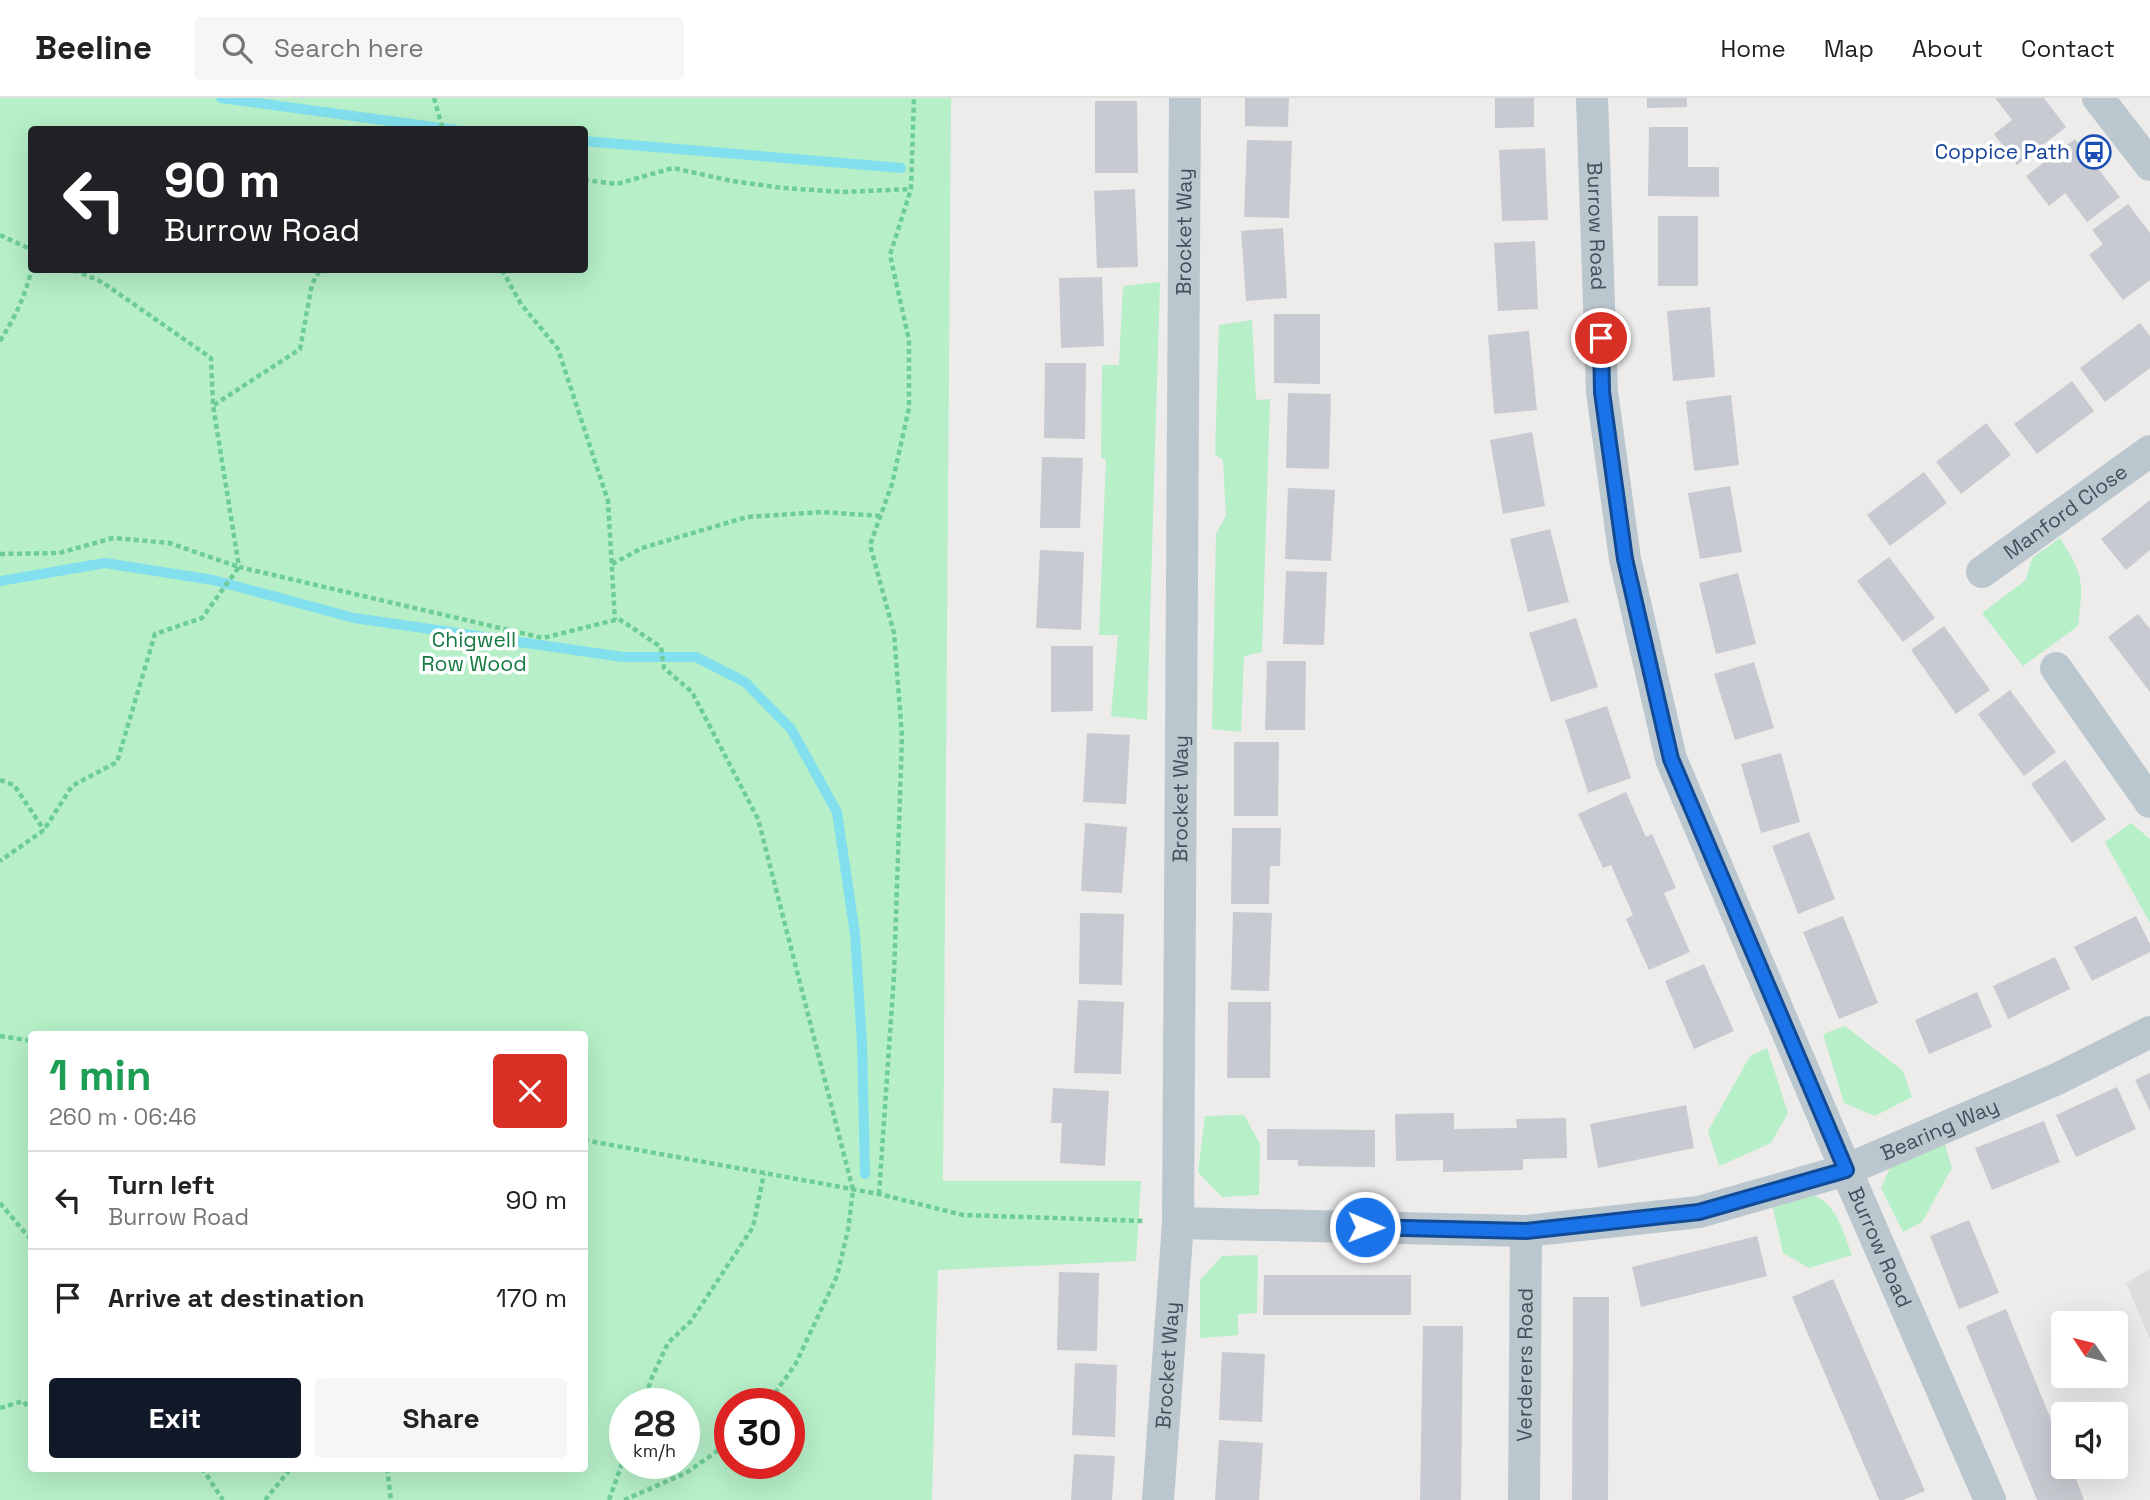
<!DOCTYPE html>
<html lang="en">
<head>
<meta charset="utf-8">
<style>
  :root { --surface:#fff; --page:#f6f6f6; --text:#222; --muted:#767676; --line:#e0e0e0; --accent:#111827 }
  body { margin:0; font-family:"Space Grotesk",sans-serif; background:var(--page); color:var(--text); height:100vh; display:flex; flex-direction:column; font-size:26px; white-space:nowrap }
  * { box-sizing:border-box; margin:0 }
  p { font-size:23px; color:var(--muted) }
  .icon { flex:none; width:38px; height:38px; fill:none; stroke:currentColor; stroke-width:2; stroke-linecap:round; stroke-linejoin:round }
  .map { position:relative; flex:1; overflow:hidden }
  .sheet { position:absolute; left:28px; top:933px; width:560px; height:441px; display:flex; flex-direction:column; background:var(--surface); border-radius:7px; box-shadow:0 7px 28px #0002 }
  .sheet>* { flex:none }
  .guide { position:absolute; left:28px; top:28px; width:560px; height:147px; border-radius:7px; box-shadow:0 7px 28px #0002; background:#202124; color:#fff; overflow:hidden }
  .needle { width:46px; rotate:305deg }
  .controls { position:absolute; left:2051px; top:1213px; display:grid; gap:14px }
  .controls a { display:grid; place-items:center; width:77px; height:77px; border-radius:7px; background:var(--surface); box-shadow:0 7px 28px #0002; font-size:35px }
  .speed { position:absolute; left:609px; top:1290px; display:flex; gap:14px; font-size:35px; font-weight:700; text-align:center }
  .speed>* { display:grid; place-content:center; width:91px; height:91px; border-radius:50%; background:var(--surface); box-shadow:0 7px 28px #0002; line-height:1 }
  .speed small { font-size:18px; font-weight:400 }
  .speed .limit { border:10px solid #d22; background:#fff; color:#111 }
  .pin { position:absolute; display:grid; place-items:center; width:60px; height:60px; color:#fff; margin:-30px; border:4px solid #fff; border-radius:50%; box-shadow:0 2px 7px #0007 }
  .me { position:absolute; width:77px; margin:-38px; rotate:91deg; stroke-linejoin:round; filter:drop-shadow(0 0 5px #0008) }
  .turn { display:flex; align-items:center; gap:24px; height:147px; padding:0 21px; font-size:32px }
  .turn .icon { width:91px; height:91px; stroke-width:2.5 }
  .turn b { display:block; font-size:49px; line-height:60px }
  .round { display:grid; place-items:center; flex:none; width:74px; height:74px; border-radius:7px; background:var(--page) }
  .overview { display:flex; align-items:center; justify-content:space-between; height:119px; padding:0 21px }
  h1 { font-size:42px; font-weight:700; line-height:52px; color:#1e9e55 }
  .button { display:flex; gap:14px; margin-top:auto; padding:14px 21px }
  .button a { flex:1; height:80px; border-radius:7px; background:var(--accent); color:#fff; font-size:28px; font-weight:700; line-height:80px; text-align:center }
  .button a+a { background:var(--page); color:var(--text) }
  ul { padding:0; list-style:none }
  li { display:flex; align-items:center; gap:21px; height:98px; padding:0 21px; border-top:2px solid var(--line) }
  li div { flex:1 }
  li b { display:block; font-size:26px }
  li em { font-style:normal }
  header { display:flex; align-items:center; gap:42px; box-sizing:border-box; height:98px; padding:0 35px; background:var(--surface); border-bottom:2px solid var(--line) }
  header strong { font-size:33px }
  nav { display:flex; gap:38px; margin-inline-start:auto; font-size:24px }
  .search { width:490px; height:63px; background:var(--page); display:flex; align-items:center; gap:18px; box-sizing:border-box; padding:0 24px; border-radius:7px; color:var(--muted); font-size:26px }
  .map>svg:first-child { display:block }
</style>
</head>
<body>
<header>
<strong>Beeline</strong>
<div class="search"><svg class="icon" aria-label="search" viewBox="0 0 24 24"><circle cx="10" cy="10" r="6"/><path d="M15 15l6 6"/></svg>Search here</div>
<nav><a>Home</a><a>Map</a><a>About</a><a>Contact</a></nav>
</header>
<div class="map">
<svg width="2150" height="1402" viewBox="0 0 2150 1402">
  <rect width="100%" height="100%" fill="#eeebeb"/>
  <path fill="#dfdcdd" d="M2150,1171V1241L2126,1185Z"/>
  <path fill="#b6efc8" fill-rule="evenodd" d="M0,0H951L943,1083H1141L1136,1163L938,1172L932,1402H0ZM32,32H584V172H32ZM32,936H584V1370H32ZM625,1306H684V1365H625ZM730,1306H789V1365H730Z
    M1160,184L1147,622L1111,618L1118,537H1099L1106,362L1101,360L1102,267H1119L1123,188Z
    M1252,222L1256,302L1270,301L1262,554L1244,558L1241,634L1212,631L1216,436L1226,418L1223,362L1215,356L1219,227Z
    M2060,440C2085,480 2083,483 2078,528L2023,568L1982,515L2026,482L2032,460Z
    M2131,725L2150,741V825L2105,744Z
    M1845,928L1903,973L1912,999L1875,1018L1844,1005L1823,936Z
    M1767,950L1788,1015L1771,1045L1719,1068L1708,1033L1750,958Z
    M1244,1017L1260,1046L1259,1097L1222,1099L1198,1074L1205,1018Z
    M1944,1043L1952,1070L1922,1124L1903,1134L1881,1090L1894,1061Z
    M1813,1097C1837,1106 1843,1134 1852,1157L1809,1170L1783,1155L1773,1110L1794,1099Z
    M1258,1157L1257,1215L1238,1216V1237L1200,1240V1182L1222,1158Z"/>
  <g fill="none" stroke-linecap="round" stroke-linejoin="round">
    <path stroke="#82dfed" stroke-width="10" d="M221,0L456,32
      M584,43L901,70
      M0,483L105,465L213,482L354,520L623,559H696L745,584L791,631L837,714L855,836L862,945L865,1076"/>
  </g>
  <path fill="#c8cad1" d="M1245,0H1289L1288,29L1245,28Z
    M1495,0H1534V29L1495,30Z
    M1647,0H1687V9L1647,10Z
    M1995,0H2044L2066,29L2017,67L1994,36L2012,22Z
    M1095,3H1137L1138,75H1095Z
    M1649,29H1688V69H1719V99L1648,98Z
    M2075,41L2120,99L2087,124L2065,95L2049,108L2026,78Z
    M1247,42L1292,43L1289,120L1244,119Z
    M1545,50L1548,122L1502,123L1499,52Z
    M1135,91L1138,169L1097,170L1094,93Z
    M2128,106L2150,135V182L2123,202L2089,157L2103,146L2092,132Z
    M1658,118H1698V188H1658Z
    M1283,130L1287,200L1246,203L1241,133Z
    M1535,143L1538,211L1498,213L1494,145Z
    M1102,179L1104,248L1061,250L1059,180Z
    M1710,209L1715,279L1673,283L1667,213Z
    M1274,216H1320V286L1274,285Z
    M2140,225L2150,238V270L2105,304L2080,270Z
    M1529,233L1537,312L1494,316L1488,237Z
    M1045,265H1086L1085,341L1044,340Z
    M2072,283L2094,313L2037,356L2014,326Z
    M1288,295L1331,296L1329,371L1286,370Z
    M1731,297L1739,367L1694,373L1686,303Z
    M1986,325L2011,357L1961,396L1936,364Z
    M1532,334L1545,408L1503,416L1490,342Z
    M1042,359L1083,360L1080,430H1040Z
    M1924,374L1947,405L1890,448L1867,417Z
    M1730,388L1742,454L1700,461L1688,395Z
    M1288,390L1335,392L1331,463L1285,461Z
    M2150,402V452L2126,472L2101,441Z
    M1550,431L1569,504L1528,514L1510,441Z
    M1040,452L1084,454L1081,532L1036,530Z
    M1889,459L1935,520L1903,544L1857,483Z
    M1286,473L1327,474L1324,547L1283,546Z
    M1738,475L1756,546L1716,556L1699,485Z
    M2138,516L2150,531V594L2108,539Z
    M1576,520L1598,589L1551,604L1529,535Z
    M1944,528L1990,592L1956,616L1911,552Z
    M1051,548H1093V613L1051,614Z
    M1267,563H1306L1305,632H1265Z
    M1754,564L1774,630L1735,642L1714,576Z
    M2010,592L2056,654L2024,678L1978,616Z
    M1607,608L1631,680L1588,695L1565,622Z
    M1087,635L1130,637L1126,706L1083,704Z
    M1234,644H1279L1278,718H1234Z
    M1781,655L1800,724L1761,735L1741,666Z
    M2065,662L2106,721L2072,745L2031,686Z
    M1626,694L1646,739L1652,736L1676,790L1664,795L1690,854L1649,872L1626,821L1633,817L1611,767L1603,770L1578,716Z
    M1085,725L1127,729L1122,795L1081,793Z
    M1232,730H1281L1280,768H1270L1269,806H1231Z
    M1809,734L1835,801L1798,816L1772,748Z
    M1233,814L1272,815L1269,893L1231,892Z
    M1080,815L1124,816L1122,887L1079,886Z
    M1843,818L1878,905L1839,921L1803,834Z
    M2136,818L2150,846V854L2092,883L2074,849Z
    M2055,859L2070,891L2008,921L1993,888Z
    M1704,866L1734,933L1694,951L1665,883Z
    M1977,894L1992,929L1929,956L1915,922Z
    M1078,902L1124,904L1121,976L1074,975Z
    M1228,904H1271L1270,980H1227Z
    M2150,975V1013L2135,982Z
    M2117,989L2136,1031L2076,1059L2056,1017Z
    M1053,990L1109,993L1105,1068L1060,1065L1062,1025H1051Z
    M1686,1007L1694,1050L1598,1070L1590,1026Z
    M1454,1015V1031L1517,1030L1516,1021L1566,1020L1567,1060L1523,1061V1072L1443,1074V1062L1396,1063L1395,1016Z
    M2044,1023L2060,1064L1992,1092L1975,1050Z
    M1267,1031L1375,1032V1069L1298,1068V1062H1267Z
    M1969,1122L1999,1195L1959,1211L1930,1138Z
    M1757,1138L1767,1178L1641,1209L1632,1169Z
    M1059,1174L1099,1175L1097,1253L1057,1252Z
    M1264,1177H1411V1217H1263Z
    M1833,1181L1925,1393L1903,1402H1879L1792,1199Z
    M1573,1199H1609L1608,1402H1572Z
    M2006,1211L2063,1351V1368H2071L2084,1402H2037L1966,1228Z
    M1423,1228H1463L1461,1402H1420Z
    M1222,1254L1265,1256L1262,1324L1219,1322Z
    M1075,1265L1117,1267L1115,1339L1072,1337Z
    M1219,1342L1263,1345L1259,1402H1215Z
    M1074,1356L1115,1358L1112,1402H1071Z"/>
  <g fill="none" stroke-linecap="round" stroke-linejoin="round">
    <path stroke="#6ecd97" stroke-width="4.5" stroke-dasharray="5 3.5" stroke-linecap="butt" d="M434,0L443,32
      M584,82L617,86L673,70L732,83L783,90L843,94L911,91
      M0,137L32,152
      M74,172L102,184L211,260L213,307L239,469L543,540L619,521L661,549L664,570L692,594L758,721L853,1092L848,1132L837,1178L795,1267L767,1306
      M502,172L521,206L558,251L608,403L615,522
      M0,243C15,219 26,197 32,169
      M214,307L300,251L312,186L320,172
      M0,456L59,455L113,440L169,445L239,469L202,520L155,536L117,664L72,688L44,732L0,763
      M612,466L642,450L747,419L822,414L881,418
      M0,682L14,687L44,732
      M0,938L32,943
      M584,1042L879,1096L963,1117L1145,1123
      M879,1096L894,877L902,638L894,535L870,447L892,386L909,310V242L890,157L911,91L914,0
      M0,1105L32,1143
      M643,1306L652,1279L668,1245L691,1223L753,1129L764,1075
      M0,1310L23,1303L32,1314
      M202,1370L223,1402
      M387,1370L391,1402
      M265,1402L291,1370
      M609,1402L625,1357
      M624,1402L686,1375L730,1344"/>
    <g stroke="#bbc7cf" stroke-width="32">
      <path id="s1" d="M1592,0L1602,294L1625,461L1671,661L1846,1072L1990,1402"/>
      <path d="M2098,0L2150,67"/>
      <path id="s2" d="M1982,474L2150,353"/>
      <path d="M2056,570L2150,704"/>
      <path id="s3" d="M1178,1125L1526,1133L1699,1114L1846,1072L2057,981L2150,934"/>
      <path id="s4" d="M1158,1402L1178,1125L1185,0"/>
      <path id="s5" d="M1524,1402L1526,1133"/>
    </g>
  </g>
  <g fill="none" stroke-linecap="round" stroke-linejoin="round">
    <defs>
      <path id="route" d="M1365,1129L1526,1133L1699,1114L1846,1072L1671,661L1625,461L1602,294L1601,240"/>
    </defs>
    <use href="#route" stroke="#114b97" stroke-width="18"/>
    <use href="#route" stroke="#1a73e8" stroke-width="12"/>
  </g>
  <defs>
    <symbol id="bus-ring" viewBox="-11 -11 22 22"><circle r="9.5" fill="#fff" stroke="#1a4fb4" stroke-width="1.5"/><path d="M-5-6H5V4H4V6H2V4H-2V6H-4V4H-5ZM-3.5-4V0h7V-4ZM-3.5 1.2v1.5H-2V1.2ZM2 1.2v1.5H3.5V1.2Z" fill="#1a4fb4"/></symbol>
  </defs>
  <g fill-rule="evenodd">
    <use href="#bus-ring" x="2075" y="35" width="38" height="38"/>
  </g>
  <g text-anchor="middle" stroke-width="7" stroke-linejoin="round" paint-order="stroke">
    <g font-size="21" fill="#164399" stroke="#fff" text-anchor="end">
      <text x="2070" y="61">Coppice Path</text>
    </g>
    <g font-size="21" fill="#435059" stroke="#fff">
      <text dy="7" stroke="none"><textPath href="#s1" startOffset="128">Burrow Road</textPath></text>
      <text dy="7" stroke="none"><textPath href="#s4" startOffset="1269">Brocket Way</textPath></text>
      <text dy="7" stroke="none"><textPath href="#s2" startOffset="103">Manford Close</textPath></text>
      <text dy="7" stroke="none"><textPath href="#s4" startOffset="702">Brocket Way</textPath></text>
      <text dy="7" stroke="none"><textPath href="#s3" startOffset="777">Bearing Way</textPath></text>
      <text dy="7" stroke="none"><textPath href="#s1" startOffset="1199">Burrow Road</textPath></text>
      <text dy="7" stroke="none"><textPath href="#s4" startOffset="135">Brocket Way</textPath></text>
      <text dy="7" stroke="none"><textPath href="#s5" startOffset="135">Verderers Road</textPath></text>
    </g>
    <g font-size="21" fill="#147a3f" stroke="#fff">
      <text x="474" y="549">Chigwell<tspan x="474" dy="24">Row Wood</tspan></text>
    </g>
  </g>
</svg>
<div class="controls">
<a><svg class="needle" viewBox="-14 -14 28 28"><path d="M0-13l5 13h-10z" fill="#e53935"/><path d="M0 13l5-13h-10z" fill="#767676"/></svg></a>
<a><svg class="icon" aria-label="sound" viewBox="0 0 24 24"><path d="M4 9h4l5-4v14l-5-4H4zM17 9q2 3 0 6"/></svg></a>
</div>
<div class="speed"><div>28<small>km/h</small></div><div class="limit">30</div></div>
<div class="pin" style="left:1601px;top:240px;background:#d93025"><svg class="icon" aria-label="arrive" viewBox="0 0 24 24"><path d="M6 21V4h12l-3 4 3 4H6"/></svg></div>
<svg class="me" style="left:1365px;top:1129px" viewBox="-20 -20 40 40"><circle r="17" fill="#1a73e8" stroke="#fff" stroke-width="3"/><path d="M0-11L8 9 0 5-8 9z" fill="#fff"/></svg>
<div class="guide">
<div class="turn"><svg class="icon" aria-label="left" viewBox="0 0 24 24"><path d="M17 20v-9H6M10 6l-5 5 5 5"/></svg><div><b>90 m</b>Burrow Road</div></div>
</div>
<section class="sheet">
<div class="overview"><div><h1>1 min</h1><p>260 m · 06:46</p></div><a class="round" style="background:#d93025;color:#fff"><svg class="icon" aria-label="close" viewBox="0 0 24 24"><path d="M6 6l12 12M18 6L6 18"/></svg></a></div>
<ul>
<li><svg class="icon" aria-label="left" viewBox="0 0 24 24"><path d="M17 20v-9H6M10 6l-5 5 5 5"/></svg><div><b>Turn left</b><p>Burrow Road</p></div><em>90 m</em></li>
<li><svg class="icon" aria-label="arrive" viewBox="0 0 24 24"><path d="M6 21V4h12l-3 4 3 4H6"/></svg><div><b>Arrive at destination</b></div><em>170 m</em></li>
</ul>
<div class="button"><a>Exit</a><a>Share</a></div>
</section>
</div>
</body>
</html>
